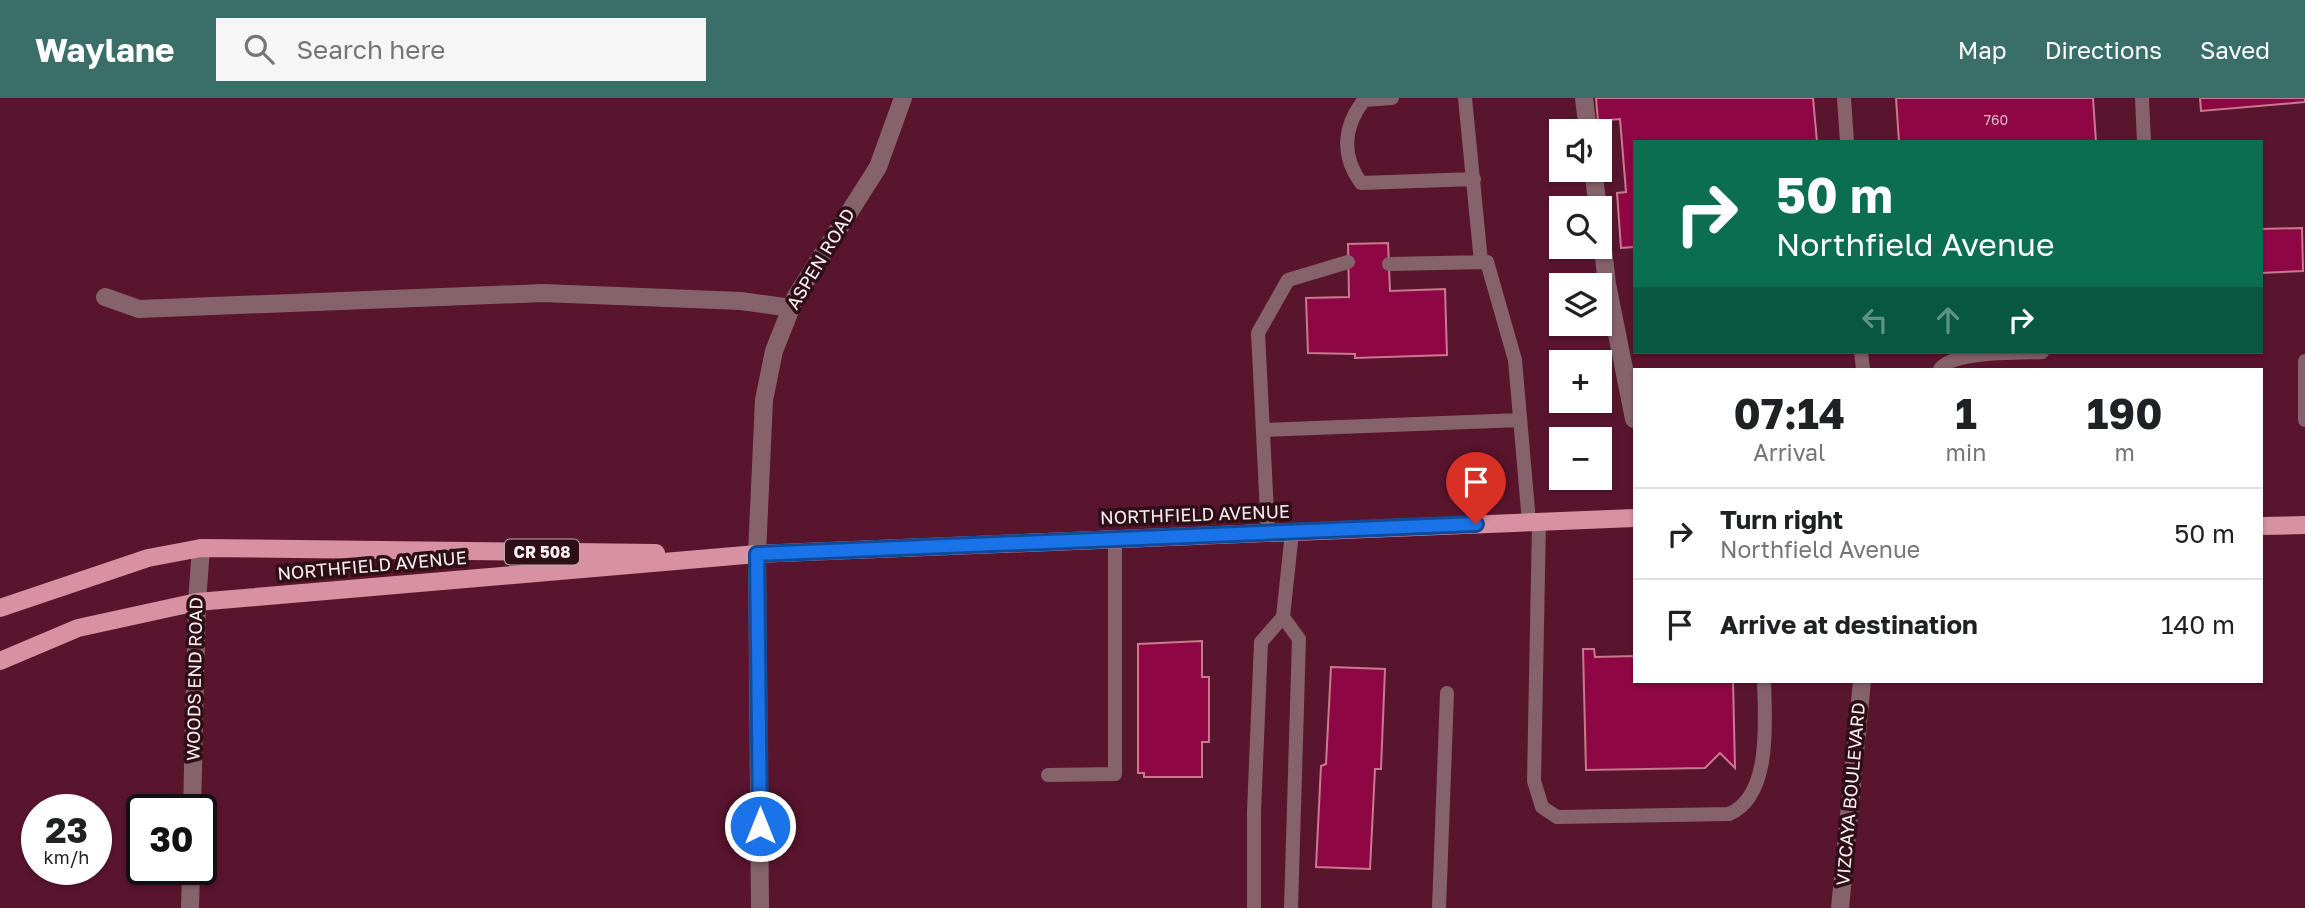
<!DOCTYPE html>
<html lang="en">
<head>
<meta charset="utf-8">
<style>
  :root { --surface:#fff; --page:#f6f6f6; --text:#202124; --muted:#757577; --line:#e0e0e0; --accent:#3a6f69 }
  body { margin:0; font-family:"Golos Text",sans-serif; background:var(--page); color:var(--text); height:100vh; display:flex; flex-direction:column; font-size:26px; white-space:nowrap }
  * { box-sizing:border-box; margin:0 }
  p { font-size:23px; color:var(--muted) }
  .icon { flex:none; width:38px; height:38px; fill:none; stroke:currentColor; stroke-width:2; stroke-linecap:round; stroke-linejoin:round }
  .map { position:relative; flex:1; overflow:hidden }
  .sheet { position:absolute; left:1633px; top:270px; width:630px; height:315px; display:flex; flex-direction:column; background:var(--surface); border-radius:0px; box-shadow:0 2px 5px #0004 }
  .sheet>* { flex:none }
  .hud { position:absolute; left:1633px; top:42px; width:630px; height:214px; border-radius:0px; box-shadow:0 2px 5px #0004; background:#0b6e4f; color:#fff; overflow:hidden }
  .controls { position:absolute; left:1549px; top:21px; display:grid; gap:14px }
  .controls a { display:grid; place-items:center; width:63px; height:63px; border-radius:0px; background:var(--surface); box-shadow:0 2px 5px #0004; font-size:35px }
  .speed { position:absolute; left:21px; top:696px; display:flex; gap:14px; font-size:35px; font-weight:700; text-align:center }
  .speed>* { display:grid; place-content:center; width:91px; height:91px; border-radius:50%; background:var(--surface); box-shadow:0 2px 5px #0004; line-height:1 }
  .speed small { font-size:18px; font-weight:400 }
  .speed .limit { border:4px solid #111; border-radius:10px; background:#fff; color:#111 }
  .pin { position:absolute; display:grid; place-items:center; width:60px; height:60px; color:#fff; margin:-72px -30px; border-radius:50% 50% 50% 0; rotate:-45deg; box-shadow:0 0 7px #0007 }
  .pin .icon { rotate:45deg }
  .me { position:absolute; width:77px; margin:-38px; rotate:0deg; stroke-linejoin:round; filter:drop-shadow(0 0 5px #0008) }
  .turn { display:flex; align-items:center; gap:24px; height:147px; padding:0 28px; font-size:32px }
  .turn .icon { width:91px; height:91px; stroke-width:2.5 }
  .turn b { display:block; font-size:49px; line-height:60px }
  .lanes { display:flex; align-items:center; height:66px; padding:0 28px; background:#0003; justify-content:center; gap:35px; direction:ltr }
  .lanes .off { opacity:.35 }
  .eta { display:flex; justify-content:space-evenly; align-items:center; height:119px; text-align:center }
  .eta b { font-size:42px; font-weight:700; line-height:49px }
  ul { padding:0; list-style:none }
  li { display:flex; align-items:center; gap:21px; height:91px; padding:0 28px; border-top:2px solid var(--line) }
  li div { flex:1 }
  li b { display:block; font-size:26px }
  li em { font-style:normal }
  header { display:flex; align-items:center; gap:42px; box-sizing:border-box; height:98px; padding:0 35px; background:var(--accent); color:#fff }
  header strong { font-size:33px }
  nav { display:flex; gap:38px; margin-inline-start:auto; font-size:24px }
  .search { width:490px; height:63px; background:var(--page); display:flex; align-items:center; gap:18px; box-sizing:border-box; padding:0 24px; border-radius:0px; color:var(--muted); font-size:26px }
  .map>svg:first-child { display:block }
</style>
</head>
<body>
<header>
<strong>Waylane</strong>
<div class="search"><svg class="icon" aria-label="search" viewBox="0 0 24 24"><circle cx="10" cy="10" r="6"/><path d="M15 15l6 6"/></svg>Search here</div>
<nav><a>Map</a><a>Directions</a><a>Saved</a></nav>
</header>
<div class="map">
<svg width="2305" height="810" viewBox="0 0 2305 810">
  <rect width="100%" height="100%" fill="#5a152e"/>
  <path fill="#8e0744" stroke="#c9798e" stroke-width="2" d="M1596,0H1813L1817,44H1634V149L1621,150L1617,95L1626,94L1620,21L1598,23Z
    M1896,0H2093L2096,44H1899Z
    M1896,0H2093L2096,44H1899Z
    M2200,0H2305V4L2201,13Z
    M2302,130L2303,173L2261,175V131Z
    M1388,145L1390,193L1445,191L1447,257L1355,260V256L1308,255L1306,200L1349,199L1348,146Z
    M1202,543V579H1209V644H1202V679H1144V675H1138V546Z
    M1583,551H1594L1595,559L1634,558V583H1733L1735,670L1720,655L1705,670L1586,672Z
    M1331,569L1385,571L1381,671H1375L1370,771L1316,769L1321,668L1326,666Z"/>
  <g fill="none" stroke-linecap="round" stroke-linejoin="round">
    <path stroke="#86636b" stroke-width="14" d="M1392,0L1364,2C1343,29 1341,57 1361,85L1474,81
      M1465,0L1481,164
      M1844,0L1847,44
      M2142,0L2144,44
      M1389,166L1487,164L1515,262L1529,424
      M1861,254L1863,271
      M2305,263V322
      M1940,271C1953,253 2019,255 2042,254
      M1263,332L1520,322
      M1539,424L1534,683L1542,709L1557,719L1729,716C1772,698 1765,622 1764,583
      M1268,435L1258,235L1288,182L1348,164
      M1283,519L1299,541L1291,810
      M1048,677L1115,676V441
      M1254,810V714L1261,544L1283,519L1292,434
      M1439,810L1447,595"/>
    <path stroke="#86636b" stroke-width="18" d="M1584,0L1588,33
      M1593,72L1598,110
      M1600,125L1607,186L1634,321
      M105,199L139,211L543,195L741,203L791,210
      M192,712L197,504L201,450
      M190,810L191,772
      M760,810L757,456L764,302L774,253L795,200L878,69L903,0
      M1840,810L1862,583"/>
    <path stroke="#d791a2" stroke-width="18" d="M2261,428L2305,427
      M0,510L148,460L201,450L656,455
      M0,563L78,530L197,504L757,456L1634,420"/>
  </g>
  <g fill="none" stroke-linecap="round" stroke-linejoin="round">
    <defs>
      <path id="route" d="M760,728L757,456L1476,426"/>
    </defs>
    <use href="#route" stroke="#114b97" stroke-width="18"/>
    <use href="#route" stroke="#1a73e8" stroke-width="12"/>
  </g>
  <g text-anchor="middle" stroke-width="7" stroke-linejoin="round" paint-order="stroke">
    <g font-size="14" fill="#deb6c6">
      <text x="1996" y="27">760</text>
    </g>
    <rect fill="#2e0f18" stroke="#bcacb1" stroke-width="2" x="505" y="441.5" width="74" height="25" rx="5"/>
    <g font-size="16" font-weight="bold" fill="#f9f0f2">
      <text x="542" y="460">CR 508</text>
    </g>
    <g font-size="18" fill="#f9f0f2" stroke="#2e0f18">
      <text transform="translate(821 161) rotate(-59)" y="6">ASPEN ROAD</text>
      <text transform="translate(1195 417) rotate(-2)" y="6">NORTHFIELD AVENUE</text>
      <text transform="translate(372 468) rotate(-5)" y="6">NORTHFIELD AVENUE</text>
      <text transform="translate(195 581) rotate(-89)" y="6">WOODS END ROAD</text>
      <text transform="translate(1851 696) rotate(-85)" y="6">VIZCAYA BOULEVARD</text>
    </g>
  </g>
</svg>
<div class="controls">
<a><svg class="icon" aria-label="sound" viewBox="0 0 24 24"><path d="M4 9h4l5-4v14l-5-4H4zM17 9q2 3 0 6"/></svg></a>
<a><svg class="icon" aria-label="search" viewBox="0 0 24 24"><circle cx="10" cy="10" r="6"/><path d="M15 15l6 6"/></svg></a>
<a><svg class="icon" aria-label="layers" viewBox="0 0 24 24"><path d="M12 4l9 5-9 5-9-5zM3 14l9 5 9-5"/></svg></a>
<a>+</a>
<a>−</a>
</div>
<div class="speed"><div>23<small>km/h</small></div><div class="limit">30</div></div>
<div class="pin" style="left:1476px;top:426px;background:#d93025"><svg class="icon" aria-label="arrive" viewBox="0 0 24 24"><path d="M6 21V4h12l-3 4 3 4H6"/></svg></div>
<svg class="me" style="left:760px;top:728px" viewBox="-20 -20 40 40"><circle r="17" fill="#1a73e8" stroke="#fff" stroke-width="3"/><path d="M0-11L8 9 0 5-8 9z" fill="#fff"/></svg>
<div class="hud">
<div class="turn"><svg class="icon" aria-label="right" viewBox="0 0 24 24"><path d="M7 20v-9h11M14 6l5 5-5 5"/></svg><div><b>50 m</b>Northfield Avenue</div></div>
<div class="lanes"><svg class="icon off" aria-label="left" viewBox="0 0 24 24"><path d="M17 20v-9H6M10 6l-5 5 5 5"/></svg><svg class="icon off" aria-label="ahead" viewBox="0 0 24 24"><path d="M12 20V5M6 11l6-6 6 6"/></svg><svg class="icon" aria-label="right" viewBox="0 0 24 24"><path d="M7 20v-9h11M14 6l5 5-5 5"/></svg></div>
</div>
<section class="sheet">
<div class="eta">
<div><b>07:14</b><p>Arrival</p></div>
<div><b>1</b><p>min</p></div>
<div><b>190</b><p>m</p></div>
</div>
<ul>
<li><svg class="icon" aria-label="right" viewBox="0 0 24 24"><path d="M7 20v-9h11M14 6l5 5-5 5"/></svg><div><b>Turn right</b><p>Northfield Avenue</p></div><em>50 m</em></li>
<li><svg class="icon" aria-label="arrive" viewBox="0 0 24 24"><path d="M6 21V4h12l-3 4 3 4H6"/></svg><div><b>Arrive at destination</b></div><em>140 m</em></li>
</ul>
</section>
</div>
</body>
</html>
